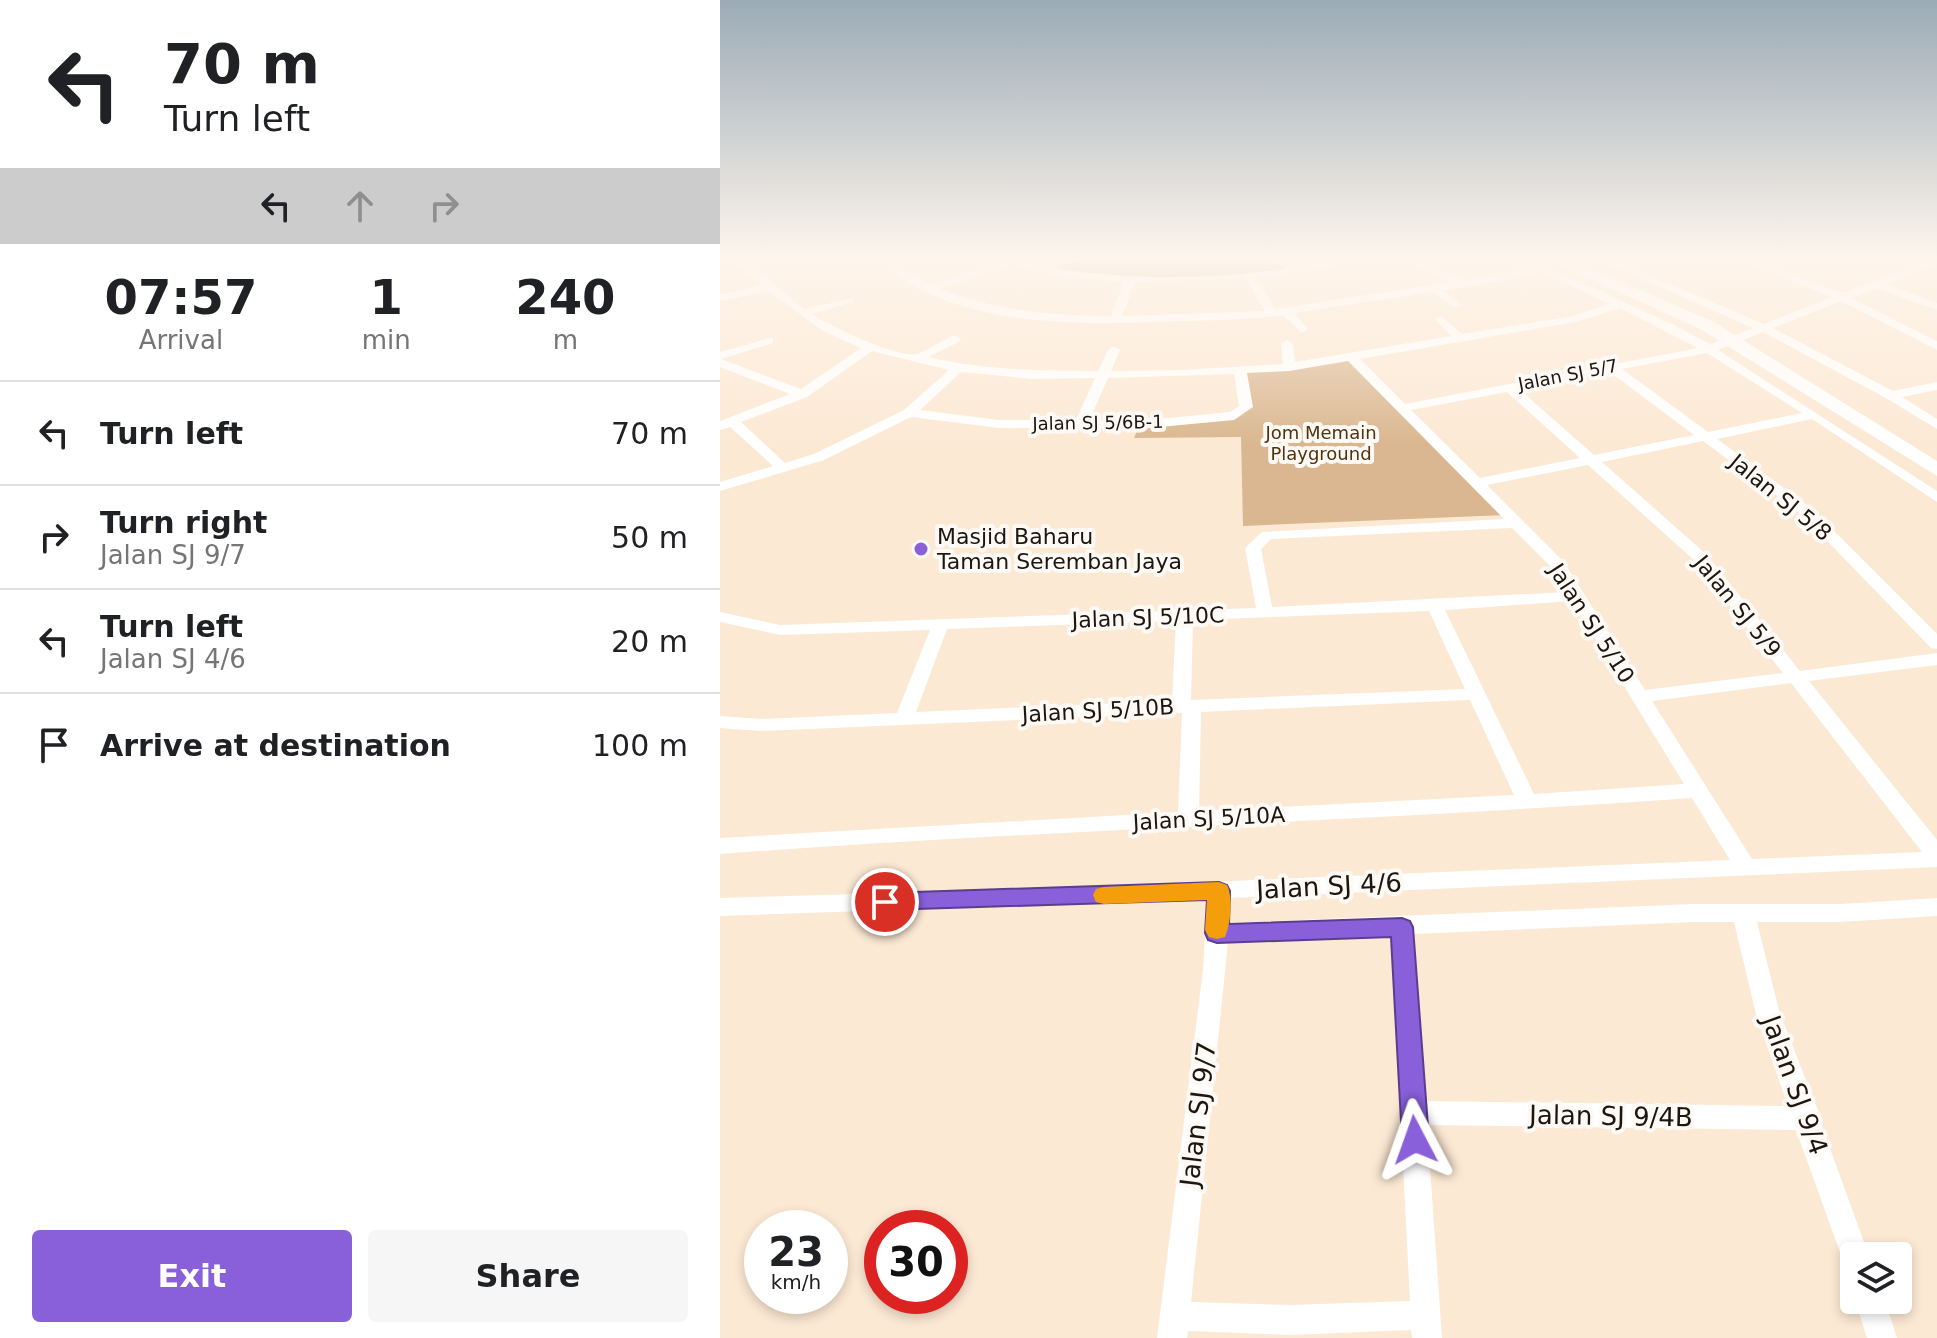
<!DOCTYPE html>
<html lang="en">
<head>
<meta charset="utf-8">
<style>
  :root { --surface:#fff; --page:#f6f6f6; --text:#202124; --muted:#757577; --line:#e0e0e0; --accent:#8960da }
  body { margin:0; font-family:"DejaVu Sans",sans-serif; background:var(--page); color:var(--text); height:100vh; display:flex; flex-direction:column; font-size:30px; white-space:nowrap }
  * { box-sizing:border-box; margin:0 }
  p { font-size:26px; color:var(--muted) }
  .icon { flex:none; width:44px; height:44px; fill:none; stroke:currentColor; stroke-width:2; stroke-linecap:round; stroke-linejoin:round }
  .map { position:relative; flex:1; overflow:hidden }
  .side { display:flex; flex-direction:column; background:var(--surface); width:720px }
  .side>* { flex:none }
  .banner { background:#fff; color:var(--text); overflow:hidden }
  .controls { position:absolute; left:1120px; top:1242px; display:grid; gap:16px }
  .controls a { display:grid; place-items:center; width:72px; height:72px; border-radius:8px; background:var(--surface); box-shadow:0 4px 12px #0003; font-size:40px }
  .speed { position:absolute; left:24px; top:1210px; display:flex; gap:16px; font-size:40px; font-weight:700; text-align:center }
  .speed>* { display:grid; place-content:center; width:104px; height:104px; border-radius:50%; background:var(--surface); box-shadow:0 4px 12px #0003; line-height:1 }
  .speed small { font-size:20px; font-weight:400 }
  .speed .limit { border:12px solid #d22; background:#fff; color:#111 }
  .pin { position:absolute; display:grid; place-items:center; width:68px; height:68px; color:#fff; margin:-34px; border:4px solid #fff; border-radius:50%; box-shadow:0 2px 8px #0007 }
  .me { position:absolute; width:88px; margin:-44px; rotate:356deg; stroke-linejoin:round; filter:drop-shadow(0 0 6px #0008) }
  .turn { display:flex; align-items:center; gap:28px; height:168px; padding:0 32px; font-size:36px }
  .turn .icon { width:104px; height:104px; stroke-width:2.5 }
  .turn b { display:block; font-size:56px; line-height:68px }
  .lanes { display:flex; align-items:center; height:76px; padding:0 32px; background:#0003; justify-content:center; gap:40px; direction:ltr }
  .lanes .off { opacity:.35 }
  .eta { display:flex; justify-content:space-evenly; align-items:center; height:136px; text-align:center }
  .eta b { font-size:48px; font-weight:700; line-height:56px }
  .button { display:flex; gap:16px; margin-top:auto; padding:16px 32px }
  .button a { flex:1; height:92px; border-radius:8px; background:var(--accent); color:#fff; font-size:32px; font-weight:700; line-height:92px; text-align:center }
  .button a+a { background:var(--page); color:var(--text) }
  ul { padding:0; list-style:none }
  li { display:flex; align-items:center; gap:24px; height:104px; padding:0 32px; border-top:2px solid var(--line) }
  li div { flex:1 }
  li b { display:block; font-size:30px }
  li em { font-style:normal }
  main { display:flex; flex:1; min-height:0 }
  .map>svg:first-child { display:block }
</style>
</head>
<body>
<main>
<section class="side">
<div class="banner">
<div class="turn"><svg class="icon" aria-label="left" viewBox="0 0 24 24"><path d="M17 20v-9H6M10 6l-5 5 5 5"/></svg><div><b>70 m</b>Turn left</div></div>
<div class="lanes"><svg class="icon" aria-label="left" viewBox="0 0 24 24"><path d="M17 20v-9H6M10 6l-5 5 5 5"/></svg><svg class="icon off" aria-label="ahead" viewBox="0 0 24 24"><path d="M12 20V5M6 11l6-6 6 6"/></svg><svg class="icon off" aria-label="right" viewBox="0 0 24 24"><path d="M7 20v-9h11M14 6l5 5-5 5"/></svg></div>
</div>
<div class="eta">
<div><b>07:57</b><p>Arrival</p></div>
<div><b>1</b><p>min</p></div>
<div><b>240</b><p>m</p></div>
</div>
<ul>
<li><svg class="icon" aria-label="left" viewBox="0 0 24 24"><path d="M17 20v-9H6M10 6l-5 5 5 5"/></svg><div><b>Turn left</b></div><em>70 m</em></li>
<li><svg class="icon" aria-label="right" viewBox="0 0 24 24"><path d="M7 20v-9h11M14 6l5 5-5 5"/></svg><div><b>Turn right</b><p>Jalan SJ 9/7</p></div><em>50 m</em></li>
<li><svg class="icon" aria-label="left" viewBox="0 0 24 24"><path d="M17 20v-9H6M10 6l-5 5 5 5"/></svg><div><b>Turn left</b><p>Jalan SJ 4/6</p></div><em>20 m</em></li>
<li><svg class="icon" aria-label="arrive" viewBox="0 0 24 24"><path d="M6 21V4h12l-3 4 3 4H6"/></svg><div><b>Arrive at destination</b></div><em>100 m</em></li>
</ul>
<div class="button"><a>Exit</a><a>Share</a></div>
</section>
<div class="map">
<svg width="1217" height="1338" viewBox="0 0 1217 1338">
  <rect width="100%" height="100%" fill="#fce9d4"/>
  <path fill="#dab790" d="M364,257H542L568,269C486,281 410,279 328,269L338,263Z
    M630,358L785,515L523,526L521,437L414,438L419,426L515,418L528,407L522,371Z"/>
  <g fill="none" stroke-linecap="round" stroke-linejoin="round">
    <path fill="#fff" fill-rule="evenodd" d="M14,257H22L84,309L133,298V302L91,314C111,326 174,357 195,354C208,352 222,339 235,335L241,339L239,342L208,357C264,370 321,371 378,371L388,350L394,346L400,350L391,371L461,370L563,364L561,344L567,340L573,344L575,362L731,336L715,319L721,316L742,334L853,316L890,304L819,271L781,281L723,290L741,305L735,308L712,292L574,313L588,329L582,333L563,315C529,320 494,320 459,321C363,325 229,330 156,257H168L210,285L284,260L281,257H295L323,266L349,257H367L334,268C429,284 535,278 628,257H646L608,268L535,277L555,309L731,282L671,257H685L745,280L810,267L793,257H806L956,326L990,344L1033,328L872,257H886L1044,324L1112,297L1013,257H1027L1122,293L1217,257V264L1166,284L1217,303V310L1156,288L1131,298L1217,341V350L1121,301L1053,328L1173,391L1217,382V390L1182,397L1217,419V429L1166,398L1043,332L998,350L1217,491V502L1092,419L997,439L1091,508L1217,634V649L1211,648L1081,514L983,441L882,462L986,554L1080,671L1217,653V665L1089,681L1217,840V867L510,898L509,923L974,904H1120L1217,898V916L1120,922H1037L1060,1014L1101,1118L1100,1121L1149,1256H1134V1270L1125,1266L1076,1130L707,1125L722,1338H692L691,1330L570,1335L468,1331L467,1338H437L483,970L487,899L0,916V898L320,889L1010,860L972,798C649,821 324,830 0,854V838L458,812L462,713L41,731L0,728V716L41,719L177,713L210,630L60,635L0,622V612L60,625L536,608L525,548L542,532L784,519L628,361L569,371L527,373L533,407L514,420L418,429L279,428L191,417L104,460L0,491V482L53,466L10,427L0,430V421L70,394L0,367V352L53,337V343L1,359L81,389L141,348L103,331L49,291L0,301V295L43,285L14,261ZM294,264C330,277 367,279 404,282L391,316C328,315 279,311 220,289ZM525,278L545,311L402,316L415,282ZM900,308L978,348L685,404L640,359L855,322ZM152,351L229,370L184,410L94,454L65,463L21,422L87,397ZM987,353L1082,413L988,432L902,369ZM241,372L312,379L375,378L356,420H279L200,410ZM890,372L974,435L874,455L799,389ZM514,374L519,406L510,412L418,421H369L388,378ZM787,392L860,458L760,478L691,410ZM868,465L974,560L1063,673L925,690L843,561L767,485ZM792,528L831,567L846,592L552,607L541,549L551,539ZM852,601L964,784L814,794L725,610ZM709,611L745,689L471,700L473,620ZM456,621L452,701L196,712L227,629ZM1071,683L1202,852L1032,859L932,701ZM750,700L794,795L479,811L481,712ZM974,922H1014L1036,1014L1068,1106L706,1101L694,934ZM671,935L690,1301L570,1305L471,1302L508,942Z
      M1135,1300H1165L1177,1338H1147Z"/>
    <path fill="#fff" fill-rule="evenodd" d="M823,257H843L994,322L1217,461V476L982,330Z"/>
  </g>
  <linearGradient id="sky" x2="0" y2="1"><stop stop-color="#9babb6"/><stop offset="0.58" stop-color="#fef5ec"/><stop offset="1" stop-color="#fef5ec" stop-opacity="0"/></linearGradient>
  <rect width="1217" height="444" fill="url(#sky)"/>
  <path fill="#8960da" stroke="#593e8e" stroke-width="2" d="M499,882L507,885L510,891L509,924L682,918L690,921L693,927L709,1140L705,1148L695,1152L686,1148L682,1140L671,937L497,943L488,940L485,933L487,900L165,910L157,908L154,902L157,895L165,893Z"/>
  <path fill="#f59e0b" d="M499,882L507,885C513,897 511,924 505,937L497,939L489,937L485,930L487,900L384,904L376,902L373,895L376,889L384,887Z"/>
  <circle fill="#8960da" stroke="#fdf9f5" stroke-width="3" cx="201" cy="549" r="8"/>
  <g text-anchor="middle" stroke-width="8" stroke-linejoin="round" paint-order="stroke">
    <g font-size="18" fill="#1d160f" stroke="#fdf9f5">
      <text transform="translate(848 375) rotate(-11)" y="6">Jalan SJ 5/7</text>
      <text transform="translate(378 423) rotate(-1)" y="6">Jalan SJ 5/6B-1</text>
    </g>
    <g font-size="18" fill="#50330b" stroke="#fdf9f5">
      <text x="601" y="439">Jom Memain<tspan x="601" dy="21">Playground</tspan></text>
    </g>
    <g font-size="22" fill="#1d160f" stroke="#fdf9f5">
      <text transform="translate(1061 497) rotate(39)" y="8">Jalan SJ 5/8</text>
      <text transform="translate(1018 606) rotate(51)" y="8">Jalan SJ 5/9</text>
      <text transform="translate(428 617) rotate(-2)" y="8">Jalan SJ 5/10C</text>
      <text transform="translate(872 623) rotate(57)" y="8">Jalan SJ 5/10</text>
      <text transform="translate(378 710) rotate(-3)" y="8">Jalan SJ 5/10B</text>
      <text transform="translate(489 818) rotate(-3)" y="8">Jalan SJ 5/10A</text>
    </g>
    <g font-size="22" fill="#1d160f" stroke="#fdf9f5" text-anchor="start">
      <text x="217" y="544">Masjid Baharu<tspan x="217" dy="25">Taman Seremban Jaya</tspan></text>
    </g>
    <g font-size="26" fill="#1d160f" stroke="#fdf9f5">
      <text transform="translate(609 886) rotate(-3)" y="9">Jalan SJ 4/6</text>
      <text transform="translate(1075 1085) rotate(70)" y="9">Jalan SJ 9/4</text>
      <text transform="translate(478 1114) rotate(-83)" y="9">Jalan SJ 9/7</text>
      <text transform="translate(891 1116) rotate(1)" y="9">Jalan SJ 9/4B</text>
    </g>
  </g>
</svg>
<div class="controls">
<a><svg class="icon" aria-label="layers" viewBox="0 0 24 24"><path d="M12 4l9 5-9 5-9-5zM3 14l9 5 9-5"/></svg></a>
</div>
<div class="speed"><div>23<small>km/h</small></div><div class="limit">30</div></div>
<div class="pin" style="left:165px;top:902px;background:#d93025"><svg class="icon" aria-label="arrive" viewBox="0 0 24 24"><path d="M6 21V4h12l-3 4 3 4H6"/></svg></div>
<svg class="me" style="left:695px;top:1140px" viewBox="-20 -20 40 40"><path d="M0-17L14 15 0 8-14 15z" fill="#8960da" stroke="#fff" stroke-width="4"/></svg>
</div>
</main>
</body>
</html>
